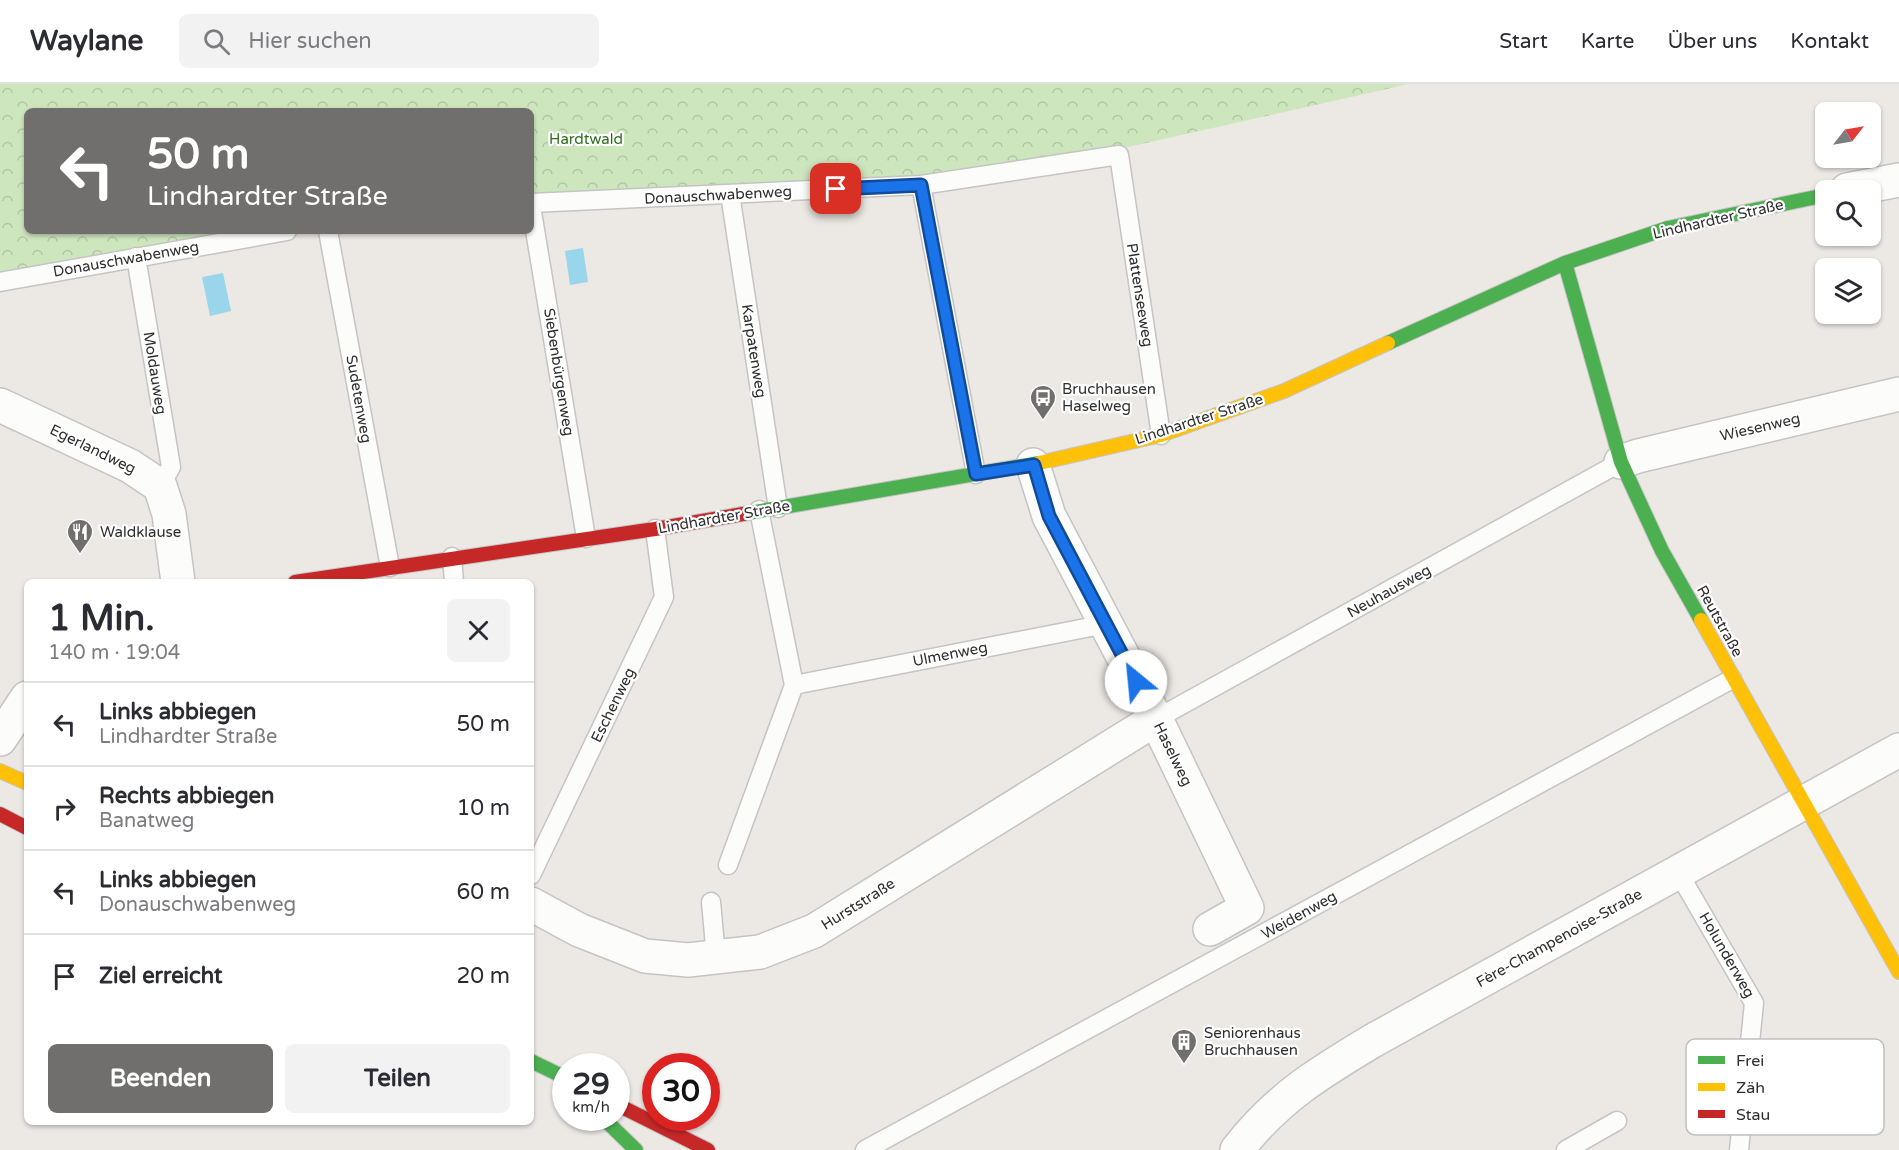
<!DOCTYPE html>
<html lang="de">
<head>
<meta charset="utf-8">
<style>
  :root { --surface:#fff; --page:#f2f2f3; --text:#2b2b33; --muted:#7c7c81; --line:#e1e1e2; --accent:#706f6e }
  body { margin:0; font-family:"Varela Round",sans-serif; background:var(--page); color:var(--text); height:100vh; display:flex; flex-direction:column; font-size:22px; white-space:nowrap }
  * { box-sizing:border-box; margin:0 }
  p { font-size:20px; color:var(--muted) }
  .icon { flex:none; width:33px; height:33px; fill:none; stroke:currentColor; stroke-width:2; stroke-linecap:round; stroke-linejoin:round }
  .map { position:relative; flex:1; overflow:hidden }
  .details { position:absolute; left:24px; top:495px; width:510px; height:546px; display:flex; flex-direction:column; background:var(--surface); border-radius:9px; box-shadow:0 2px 4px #0004 }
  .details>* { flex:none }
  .hud { position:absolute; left:24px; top:24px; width:510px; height:126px; border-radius:9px; box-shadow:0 2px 4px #0004; background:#706f6e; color:#fff; overflow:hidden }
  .needle { width:39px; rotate:59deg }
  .fabs { position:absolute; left:1815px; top:18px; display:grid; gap:12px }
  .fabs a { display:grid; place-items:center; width:66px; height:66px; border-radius:9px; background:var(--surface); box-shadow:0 2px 4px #0004; font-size:30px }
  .speed { position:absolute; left:552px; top:969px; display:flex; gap:12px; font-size:30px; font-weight:700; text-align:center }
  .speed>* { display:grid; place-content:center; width:78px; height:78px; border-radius:50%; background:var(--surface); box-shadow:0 2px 4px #0004; line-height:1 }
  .speed small { font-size:15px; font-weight:400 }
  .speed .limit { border:9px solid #d22; background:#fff; color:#111 }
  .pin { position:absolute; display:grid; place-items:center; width:51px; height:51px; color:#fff; margin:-26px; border-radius:12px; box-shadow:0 3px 9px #0006 }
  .me { position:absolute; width:66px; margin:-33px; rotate:332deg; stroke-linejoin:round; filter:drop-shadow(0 0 4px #0008) }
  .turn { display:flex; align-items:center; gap:21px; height:126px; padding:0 24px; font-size:27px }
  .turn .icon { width:78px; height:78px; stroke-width:2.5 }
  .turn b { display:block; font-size:42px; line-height:51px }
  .round { display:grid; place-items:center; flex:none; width:63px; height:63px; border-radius:9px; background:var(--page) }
  .head { display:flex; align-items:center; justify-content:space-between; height:102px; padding:0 24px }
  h1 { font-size:36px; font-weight:700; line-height:45px }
  .action { display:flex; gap:12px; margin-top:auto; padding:12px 24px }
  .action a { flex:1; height:69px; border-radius:9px; background:var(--accent); color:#fff; font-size:24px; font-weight:700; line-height:69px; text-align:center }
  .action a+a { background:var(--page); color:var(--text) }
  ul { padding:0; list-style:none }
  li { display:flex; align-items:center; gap:18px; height:84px; padding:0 24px; border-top:2px solid var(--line) }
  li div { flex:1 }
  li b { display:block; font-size:22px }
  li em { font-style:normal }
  header { display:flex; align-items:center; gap:36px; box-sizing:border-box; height:84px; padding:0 30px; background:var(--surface); border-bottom:2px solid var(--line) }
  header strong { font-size:28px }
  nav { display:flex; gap:33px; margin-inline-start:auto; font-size:21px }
  .search { width:420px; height:54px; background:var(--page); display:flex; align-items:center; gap:15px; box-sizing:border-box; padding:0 21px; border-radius:9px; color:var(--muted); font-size:22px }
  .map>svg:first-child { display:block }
</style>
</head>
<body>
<header>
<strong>Waylane</strong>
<div class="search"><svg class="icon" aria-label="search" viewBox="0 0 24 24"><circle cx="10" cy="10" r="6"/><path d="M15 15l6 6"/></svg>Hier suchen</div>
<nav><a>Start</a><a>Karte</a><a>Über uns</a><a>Kontakt</a></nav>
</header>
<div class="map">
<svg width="1899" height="1066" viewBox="0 0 1899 1066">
  <defs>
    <pattern id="forest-crowns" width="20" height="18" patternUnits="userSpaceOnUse" patternTransform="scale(1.5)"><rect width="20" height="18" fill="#cee6be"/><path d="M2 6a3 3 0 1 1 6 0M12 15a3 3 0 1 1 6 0" fill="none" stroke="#b1c6a4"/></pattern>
  </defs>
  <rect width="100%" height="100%" fill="#ece8e4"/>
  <path fill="url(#forest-crowns)" d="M0,0H1409L1128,63L921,92L531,112V27H27V147H237L0,192Z"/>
  <path fill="#99d6ec" d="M583,164L588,198L570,201L565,167Z
    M223,189L231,227L210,232L202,193Z"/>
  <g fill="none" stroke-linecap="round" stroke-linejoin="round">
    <defs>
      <path id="lane" d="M921,101L976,390
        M730,110L778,424
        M531,119L921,101L1119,71L1161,351
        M531,122L586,454
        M328,147L390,483
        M136,173L171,383L160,402
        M0,198L287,147
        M759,426L794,601L1106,540
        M452,473L454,498
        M1156,635L1621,378
        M728,781L794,601
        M1678,788L1754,919L1739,1066
        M531,791L664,513L655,445
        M711,818L716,873
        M865,1066L1732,595
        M1566,1066L1617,1037"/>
      <path id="street" d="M1847,106L1899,96
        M0,321L130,382L160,402L169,430L178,498
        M1621,378L1638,372L1899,310
        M1033,381L1049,432L1156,635L1247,824L1210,845
        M0,655L27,614
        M531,820L579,846L645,872L688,876L760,868L814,847L1156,635
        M1237,1066C1277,1014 1319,989 1374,956L1899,666"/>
      <path id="fast" d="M1565,179L1621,378L1662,467L1701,536
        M1388,259L1565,179L1668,144L1826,111
        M743,430L1039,379
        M531,977L566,994
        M603,1034L636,1066"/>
      <path id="slow" d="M1039,379L1161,351L1284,307L1388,259
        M1701,536L1899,888
        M0,687L27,699"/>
      <path id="jam" d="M295,498L655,445L743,430
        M0,730L27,744
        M616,1020L708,1066"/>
    </defs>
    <use href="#lane" stroke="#c5c4c5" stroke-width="21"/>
    <use href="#street" stroke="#c5c4c5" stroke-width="36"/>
    <use href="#fast" stroke="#c5c4c5" stroke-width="16"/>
    <use href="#slow" stroke="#c5c4c5" stroke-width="16"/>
    <use href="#jam" stroke="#c5c4c5" stroke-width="16"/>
    <use href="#lane" stroke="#fcfcfb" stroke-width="18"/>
    <use href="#street" stroke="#fcfcfb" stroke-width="33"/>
    <use href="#fast" stroke="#4caf50" stroke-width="14"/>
    <use href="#slow" stroke="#ffc107" stroke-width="14"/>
    <use href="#jam" stroke="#c62828" stroke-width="14"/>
  </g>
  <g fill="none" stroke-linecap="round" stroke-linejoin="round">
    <defs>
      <path id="route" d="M836,105L921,101L976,390L1034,381L1049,432L1136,597"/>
    </defs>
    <use href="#route" stroke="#114b97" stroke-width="15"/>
    <use href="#route" stroke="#1a73e8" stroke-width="10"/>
  </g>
  <defs>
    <symbol id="bus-pin" viewBox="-11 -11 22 30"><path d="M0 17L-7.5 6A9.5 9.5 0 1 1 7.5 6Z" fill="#706f6e" stroke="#fff"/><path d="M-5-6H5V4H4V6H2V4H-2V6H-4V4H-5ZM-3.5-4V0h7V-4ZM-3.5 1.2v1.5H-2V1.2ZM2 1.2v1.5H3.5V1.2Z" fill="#fff"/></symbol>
    <symbol id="restaurant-pin" viewBox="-11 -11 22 30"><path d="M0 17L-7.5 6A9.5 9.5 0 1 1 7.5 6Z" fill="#706f6e" stroke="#fff"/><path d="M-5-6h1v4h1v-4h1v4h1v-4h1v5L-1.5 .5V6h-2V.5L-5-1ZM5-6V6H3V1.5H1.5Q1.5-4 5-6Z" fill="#fff"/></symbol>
    <symbol id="building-pin" viewBox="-11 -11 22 30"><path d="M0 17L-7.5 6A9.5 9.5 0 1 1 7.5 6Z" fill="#706f6e" stroke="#fff"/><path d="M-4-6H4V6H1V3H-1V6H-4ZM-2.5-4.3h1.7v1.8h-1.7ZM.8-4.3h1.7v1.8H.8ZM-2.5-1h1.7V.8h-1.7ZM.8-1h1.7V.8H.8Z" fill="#fff"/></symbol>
  </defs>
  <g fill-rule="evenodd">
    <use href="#bus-pin" x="1028" y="299" width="30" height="40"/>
    <use href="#restaurant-pin" x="65" y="433" width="30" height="40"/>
    <use href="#building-pin" x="1169" y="943" width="30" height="40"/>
  </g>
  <g text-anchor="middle" stroke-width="4.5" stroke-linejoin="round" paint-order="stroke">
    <g font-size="15" fill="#2c6e1b" stroke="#fff">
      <text x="586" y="60">Hardtwald</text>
    </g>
    <g font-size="15" fill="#2e2e2e" stroke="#fff">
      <text transform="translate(718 111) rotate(-3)" y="5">Donauschwabenweg</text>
      <text transform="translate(1718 135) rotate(-13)" y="5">Lindhardter Straße</text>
      <text transform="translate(126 175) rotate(-10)" y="5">Donauschwabenweg</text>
      <text transform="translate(1140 211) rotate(81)" y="5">Plattenseeweg</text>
      <text transform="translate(754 267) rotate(81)" y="5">Karpatenweg</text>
      <text transform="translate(559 288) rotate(81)" y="5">Siebenbürgenweg</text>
      <text transform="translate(155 289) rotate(81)" y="5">Moldauweg</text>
      <text transform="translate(359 315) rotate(80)" y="5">Sudetenweg</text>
      <text transform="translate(1199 335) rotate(-18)" y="5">Lindhardter Straße</text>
      <text transform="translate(1760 343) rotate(-13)" y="5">Wiesenweg</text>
      <text transform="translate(93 365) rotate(26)" y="5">Egerlandweg</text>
      <text transform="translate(724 433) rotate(-10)" y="5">Lindhardter Straße</text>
      <text transform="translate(1389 507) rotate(-29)" y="5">Neuhausweg</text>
      <text transform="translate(1720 537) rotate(61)" y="5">Reutstraße</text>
      <text transform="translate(950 570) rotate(-11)" y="5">Ulmenweg</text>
      <text transform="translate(613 621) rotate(-64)" y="5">Eschenweg</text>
      <text transform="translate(1173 670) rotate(64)" y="5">Haselweg</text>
      <text transform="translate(858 820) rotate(-32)" y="5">Hurststraße</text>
      <text transform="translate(1299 831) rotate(-29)" y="5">Weidenweg</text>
      <text transform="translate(1559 854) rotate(-29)" y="5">Fère-Champenoise-Straße</text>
      <text transform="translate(1727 871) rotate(60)" y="5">Holunderweg</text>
    </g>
    <g font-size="15" fill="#2e2e2e" stroke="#fff" text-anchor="start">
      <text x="1062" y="310">Bruchhausen<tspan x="1062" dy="17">Haselweg</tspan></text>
      <text x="100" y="453">Waldklause</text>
      <text x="1204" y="954">Seniorenhaus<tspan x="1204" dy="17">Bruchhausen</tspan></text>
    </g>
  </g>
  <rect x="1686" y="955" width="198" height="96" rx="9" fill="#fff" stroke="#c0c0c0" stroke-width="1.5"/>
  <rect x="1698" y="972" width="27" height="8" fill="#4caf50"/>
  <rect x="1698" y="999" width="27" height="8" fill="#ffc107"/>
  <rect x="1698" y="1026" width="27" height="8" fill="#c62828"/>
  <g font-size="16" fill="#2e2e2e">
    <text x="1736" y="982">Frei</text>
    <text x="1736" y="1009">Zäh</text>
    <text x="1736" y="1036">Stau</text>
  </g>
</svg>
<div class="fabs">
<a><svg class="needle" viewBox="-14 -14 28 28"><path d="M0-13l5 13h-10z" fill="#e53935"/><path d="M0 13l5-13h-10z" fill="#7c7c81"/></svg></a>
<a><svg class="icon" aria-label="search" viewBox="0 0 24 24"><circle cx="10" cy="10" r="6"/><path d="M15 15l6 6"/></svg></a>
<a><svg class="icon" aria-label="layers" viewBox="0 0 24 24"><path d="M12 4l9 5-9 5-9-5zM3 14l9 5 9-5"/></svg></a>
</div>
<div class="speed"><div>29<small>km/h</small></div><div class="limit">30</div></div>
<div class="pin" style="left:836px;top:105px;background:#d93025"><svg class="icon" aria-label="arrive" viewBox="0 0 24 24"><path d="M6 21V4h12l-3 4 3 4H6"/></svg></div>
<svg class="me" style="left:1136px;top:597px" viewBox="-20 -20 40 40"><circle r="19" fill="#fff"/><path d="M0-13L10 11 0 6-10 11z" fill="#1a73e8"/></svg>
<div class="hud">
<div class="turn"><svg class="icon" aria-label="left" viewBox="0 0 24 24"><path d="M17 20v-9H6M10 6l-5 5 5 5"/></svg><div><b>50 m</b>Lindhardter Straße</div></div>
</div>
<section class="details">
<div class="head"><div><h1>1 Min.</h1><p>140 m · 19:04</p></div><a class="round"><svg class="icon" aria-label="close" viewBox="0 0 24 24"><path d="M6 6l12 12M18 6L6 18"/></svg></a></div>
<ul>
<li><svg class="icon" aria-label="left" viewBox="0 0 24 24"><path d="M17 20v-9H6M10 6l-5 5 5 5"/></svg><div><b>Links abbiegen</b><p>Lindhardter Straße</p></div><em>50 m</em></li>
<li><svg class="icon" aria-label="right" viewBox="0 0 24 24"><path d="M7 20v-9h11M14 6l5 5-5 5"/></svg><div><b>Rechts abbiegen</b><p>Banatweg</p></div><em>10 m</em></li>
<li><svg class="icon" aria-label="left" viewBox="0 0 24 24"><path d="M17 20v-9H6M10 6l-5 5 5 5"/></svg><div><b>Links abbiegen</b><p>Donauschwabenweg</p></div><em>60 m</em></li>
<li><svg class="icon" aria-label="arrive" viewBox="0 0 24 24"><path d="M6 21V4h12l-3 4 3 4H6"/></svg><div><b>Ziel erreicht</b></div><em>20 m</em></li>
</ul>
<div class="action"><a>Beenden</a><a>Teilen</a></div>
</section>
</div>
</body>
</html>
